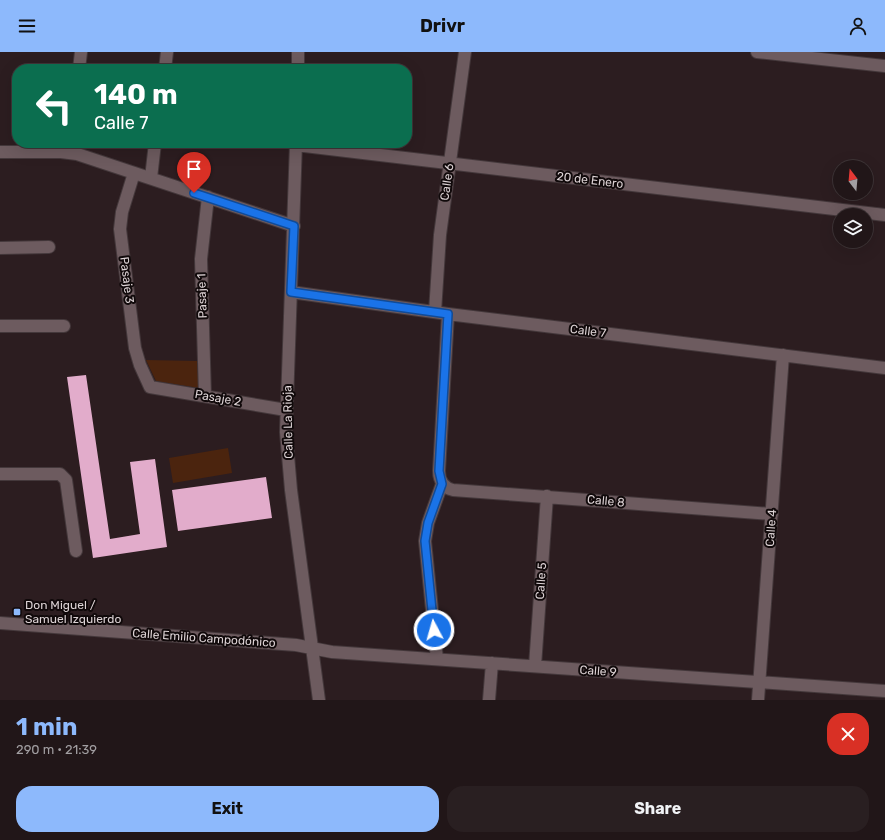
<!DOCTYPE html>
<html lang="en">
<head>
<meta charset="utf-8">
<style>
  :root { --surface:#211618; --page:#291f21; --text:#f1f3f6; --muted:#a29fa2; --line:#3e3537; --accent:#8db9fc }
  body { margin:0; font-family:Rubik,sans-serif; background:var(--page); color:var(--text); height:100vh; display:flex; flex-direction:column; font-size:15px; white-space:nowrap }
  * { box-sizing:border-box; margin:0 }
  p { font-size:13px; color:var(--muted) }
  .icon { flex:none; width:22px; height:22px; fill:none; stroke:currentColor; stroke-width:2; stroke-linecap:round; stroke-linejoin:round }
  .map { position:relative; height:648px; overflow:hidden }
  .drawer { display:flex; flex-direction:column; background:var(--surface); flex:1 }
  .drawer>* { flex:none }
  .top-card { position:absolute; left:12px; top:12px; width:400px; height:84px; border-radius:16px; box-shadow:0 4px 16px #0002,0 0 0 1px var(--line); background:#0b6e4f; color:#fff; overflow:hidden }
  .needle { width:26px; rotate:344deg }
  .controls { position:absolute; left:833px; top:108px; display:grid; gap:8px }
  .controls a { display:grid; place-items:center; width:40px; height:40px; border-radius:50%; background:var(--surface); box-shadow:0 4px 16px #0002,0 0 0 1px var(--line); font-size:20px }
  .pin { position:absolute; display:grid; place-items:center; width:34px; height:34px; color:#fff; margin:-41px -17px; border-radius:50% 50% 50% 0; rotate:-45deg; box-shadow:0 0 4px #0007 }
  .pin .icon { rotate:45deg }
  .me { position:absolute; width:44px; margin:-22px; rotate:354deg; stroke-linejoin:round; filter:drop-shadow(0 0 3px #0008) }
  .turn { display:flex; align-items:center; gap:14px; height:84px; padding:0 16px; font-size:18px }
  .turn .icon { width:52px; height:52px; stroke-width:2.5 }
  .turn b { display:block; font-size:28px; line-height:34px }
  .round { display:grid; place-items:center; flex:none; width:42px; height:42px; border-radius:16px; background:var(--page) }
  .summary { display:flex; align-items:center; justify-content:space-between; height:68px; padding:0 16px }
  h1 { font-size:24px; font-weight:700; line-height:30px; color:var(--accent) }
  .primary-button { display:flex; gap:8px; margin-top:auto; padding:8px 16px }
  .primary-button a { flex:1; height:46px; border-radius:16px; background:var(--accent); color:#111; font-size:16px; font-weight:700; line-height:46px; text-align:center }
  .primary-button a+a { background:var(--page); color:var(--text) }
  header { display:flex; justify-content:space-between; align-items:center; height:52px; padding:0 16px; background:var(--accent); color:#111; font-size:18px; font-weight:700 }
  .map>svg:first-child { display:block }
</style>
</head>
<body>
<header><svg class="icon" aria-label="menu" viewBox="0 0 24 24"><path d="M4 6h16M4 12h16M4 18h16"/></svg>Drivr<svg class="icon" aria-label="person" viewBox="0 0 24 24"><circle cx="12" cy="8" r="4"/><path d="M4 21q1-7 8-7t8 7"/></svg></header>
<div class="map">
<svg width="885" height="648" viewBox="0 0 885 648">
  <rect width="100%" height="100%" fill="#2c1d20"/>
  <path fill="#4b240e" d="M146,308L197,309L199,336L156,329Z
    M228,396L232,421L173,431L169,406Z"/>
  <path fill="#e2accb" d="M86,323L110,487L140,482L130,410L155,407L167,495L93,506L67,325Z
    M266,425L272,466L178,479L172,438Z"/>
  <g fill="none" stroke-linecap="round" stroke-linejoin="round">
    <defs>
      <path id="minor" d="M757,0L885,14
        M79,17L81,0
        M165,17L167,0
        M298,17V0
        M296,91L286,380L291,438L319,648
        M296,93L885,163
        M0,100H61L77,102L294,174
        M134,121L122,160L120,177L135,296L140,313L150,335L286,358
        M151,126L155,91
        M0,196L49,195
        M291,240L448,262L885,316
        M435,260L440,183L465,0
        M448,262L439,419C439,429 444,436 453,438L772,462
        M0,274H64
        M205,344L201,207L208,145
        M0,422H60L66,428L76,499
        M0,571L296,593L332,600L885,639
        M437,607L425,489L428,471L442,432
        M535,614L547,444
        M489,648L492,611
        M758,648L783,303"/>
    </defs>
    <use href="#minor" stroke="#44383b" stroke-width="14"/>
    <use href="#minor" stroke="#6d5b5f" stroke-width="12"/>
  </g>
  <g fill="none" stroke-linecap="round" stroke-linejoin="round">
    <defs>
      <path id="route" d="M194,141L294,174L291,240L448,262L439,419L442,432L428,471L425,489L434,578"/>
    </defs>
    <use href="#route" stroke="#114b97" stroke-width="10"/>
    <use href="#route" stroke="#1a73e8" stroke-width="7"/>
  </g>
  <rect fill="#8db9fc" stroke="#10090a" stroke-width="1.5" x="13" y="556" width="8" height="8" rx="2"/>
  <g text-anchor="middle" stroke-width="4" stroke-linejoin="round" paint-order="stroke">
    <g font-size="12" fill="#ddd3d5" stroke="#10090a">
      <text transform="translate(590 128) rotate(7)" y="4">20 de Enero</text>
      <text transform="translate(447 130) rotate(-82)" y="4">Calle 6</text>
      <text transform="translate(127 228) rotate(83)" y="4">Pasaje 3</text>
      <text transform="translate(202 244) rotate(-92)" y="4">Pasaje 1</text>
      <text transform="translate(588 279) rotate(7)" y="4">Calle 7</text>
      <text transform="translate(218 346) rotate(10)" y="4">Pasaje 2</text>
      <text transform="translate(288 370) rotate(-91)" y="4">Calle La Rioja</text>
      <text transform="translate(606 449) rotate(5)" y="4">Calle 8</text>
      <text transform="translate(771 476) rotate(-86)" y="4">Calle 4</text>
      <text transform="translate(541 529) rotate(-86)" y="4">Calle 5</text>
      <text transform="translate(204 586) rotate(4)" y="4">Calle Emilio Campodónico</text>
      <text transform="translate(598 619) rotate(4)" y="4">Calle 9</text>
    </g>
    <g font-size="12" fill="#ddd3d5" stroke="#10090a" text-anchor="start">
      <text x="25" y="557">Don Miguel /<tspan x="25" dy="14">Samuel Izquierdo</tspan></text>
    </g>
  </g>
</svg>
<div class="controls">
<a><svg class="needle" viewBox="-14 -14 28 28"><path d="M0-13l5 13h-10z" fill="#e53935"/><path d="M0 13l5-13h-10z" fill="#a29fa2"/></svg></a>
<a><svg class="icon" aria-label="layers" viewBox="0 0 24 24"><path d="M12 4l9 5-9 5-9-5zM3 14l9 5 9-5"/></svg></a>
</div>
<div class="pin" style="left:194px;top:141px;background:#d93025"><svg class="icon" aria-label="arrive" viewBox="0 0 24 24"><path d="M6 21V4h12l-3 4 3 4H6"/></svg></div>
<svg class="me" style="left:434px;top:578px" viewBox="-20 -20 40 40"><circle r="17" fill="#1a73e8" stroke="#fff" stroke-width="3"/><path d="M0-11L8 9 0 5-8 9z" fill="#fff"/></svg>
<div class="top-card">
<div class="turn"><svg class="icon" aria-label="left" viewBox="0 0 24 24"><path d="M17 20v-9H6M10 6l-5 5 5 5"/></svg><div><b>140 m</b>Calle 7</div></div>
</div>
</div>
<section class="drawer">
<div class="summary"><div><h1>1 min</h1><p>290 m · 21:39</p></div><a class="round" style="background:#d93025;color:#fff"><svg class="icon" aria-label="close" viewBox="0 0 24 24"><path d="M6 6l12 12M18 6L6 18"/></svg></a></div>
<div class="primary-button"><a>Exit</a><a>Share</a></div>
</section>
</body>
</html>
